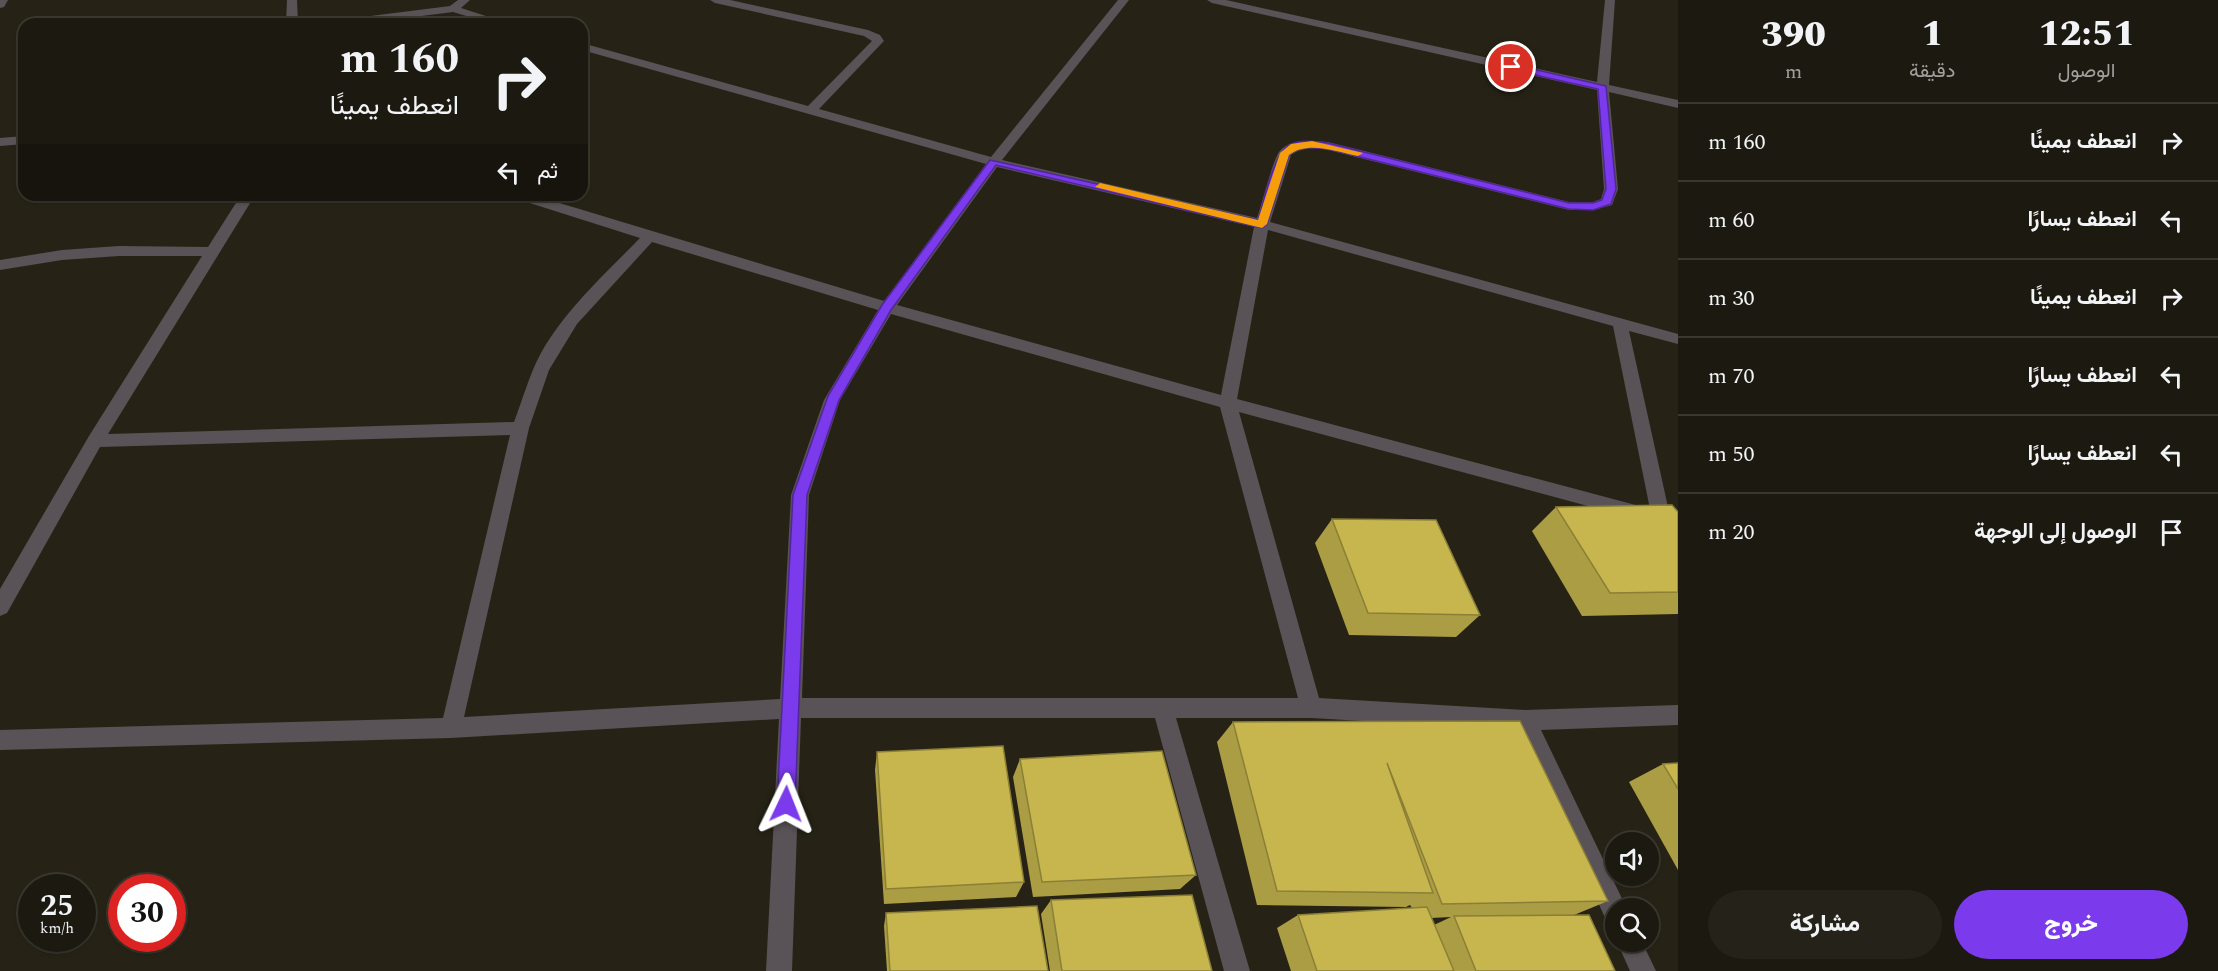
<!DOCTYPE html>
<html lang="ar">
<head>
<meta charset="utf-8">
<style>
  :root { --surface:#1c1a10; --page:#252319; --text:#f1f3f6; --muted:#a0a19f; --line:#3a3830; --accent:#7c3aed }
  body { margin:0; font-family:Spectral,Vazirmatn,serif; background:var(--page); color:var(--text); direction:rtl; height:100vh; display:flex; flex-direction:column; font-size:22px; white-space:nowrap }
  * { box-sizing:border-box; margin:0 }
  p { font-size:20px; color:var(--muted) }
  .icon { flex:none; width:33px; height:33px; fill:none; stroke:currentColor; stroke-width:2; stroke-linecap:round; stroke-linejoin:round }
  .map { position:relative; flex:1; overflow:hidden; direction:ltr }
  .sheet { display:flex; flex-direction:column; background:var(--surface); width:540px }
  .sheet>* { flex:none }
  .hud { position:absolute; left:18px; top:18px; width:570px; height:183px; border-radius:18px; box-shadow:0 2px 4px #0004,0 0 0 2px var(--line); direction:rtl; background:#1c1a10; color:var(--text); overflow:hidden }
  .fabs { position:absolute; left:1605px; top:832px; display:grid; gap:12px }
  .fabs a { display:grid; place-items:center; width:54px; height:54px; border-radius:50%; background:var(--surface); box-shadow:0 2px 4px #0004,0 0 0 2px var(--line); font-size:30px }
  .speed { position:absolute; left:18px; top:874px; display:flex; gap:12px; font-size:30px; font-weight:700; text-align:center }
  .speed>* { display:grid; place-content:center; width:78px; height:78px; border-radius:50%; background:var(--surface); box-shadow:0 2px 4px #0004,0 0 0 2px var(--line); line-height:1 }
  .speed small { font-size:15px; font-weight:400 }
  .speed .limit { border:9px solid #d22; background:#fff; color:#111 }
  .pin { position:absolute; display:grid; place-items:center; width:51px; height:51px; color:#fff; margin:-26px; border:3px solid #fff; border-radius:50%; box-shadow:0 2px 6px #0007 }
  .me { position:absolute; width:66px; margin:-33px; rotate:2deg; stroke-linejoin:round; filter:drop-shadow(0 0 4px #0008) }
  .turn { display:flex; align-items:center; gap:21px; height:126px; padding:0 30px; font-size:27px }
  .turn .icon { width:78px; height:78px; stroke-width:2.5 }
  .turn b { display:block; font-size:42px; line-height:51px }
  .then { display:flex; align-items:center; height:57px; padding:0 30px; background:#0003; gap:12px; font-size:22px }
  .eta { display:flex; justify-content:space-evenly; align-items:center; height:102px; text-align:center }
  .eta b { font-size:36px; font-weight:800; line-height:42px }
  .action { display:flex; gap:12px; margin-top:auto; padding:12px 30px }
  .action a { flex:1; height:69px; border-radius:36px; background:var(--accent); color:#fff; font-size:24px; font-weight:800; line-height:69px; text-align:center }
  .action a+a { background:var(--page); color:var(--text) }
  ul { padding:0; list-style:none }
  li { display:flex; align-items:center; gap:18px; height:78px; padding:0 30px; border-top:2px solid var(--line) }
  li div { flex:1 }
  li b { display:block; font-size:22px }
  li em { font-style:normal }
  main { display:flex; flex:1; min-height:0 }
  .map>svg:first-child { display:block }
</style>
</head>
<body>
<main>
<section class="sheet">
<div class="eta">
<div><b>12:51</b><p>الوصول</p></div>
<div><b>1</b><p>دقيقة</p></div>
<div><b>390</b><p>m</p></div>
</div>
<ul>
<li><svg class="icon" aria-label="right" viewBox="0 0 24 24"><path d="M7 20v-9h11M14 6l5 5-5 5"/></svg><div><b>انعطف يمينًا</b></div><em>160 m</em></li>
<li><svg class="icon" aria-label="left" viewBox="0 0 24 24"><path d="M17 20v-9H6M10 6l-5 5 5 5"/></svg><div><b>انعطف يسارًا</b></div><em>60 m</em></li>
<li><svg class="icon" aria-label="right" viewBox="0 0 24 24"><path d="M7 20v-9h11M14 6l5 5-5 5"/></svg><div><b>انعطف يمينًا</b></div><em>30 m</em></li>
<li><svg class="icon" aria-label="left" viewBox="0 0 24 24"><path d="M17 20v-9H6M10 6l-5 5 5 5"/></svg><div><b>انعطف يسارًا</b></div><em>70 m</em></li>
<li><svg class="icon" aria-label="left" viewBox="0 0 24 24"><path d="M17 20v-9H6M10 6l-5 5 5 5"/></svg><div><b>انعطف يسارًا</b></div><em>50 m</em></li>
<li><svg class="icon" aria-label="arrive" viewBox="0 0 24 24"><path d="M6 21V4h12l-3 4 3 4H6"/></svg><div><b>الوصول إلى الوجهة</b></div><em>20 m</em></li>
</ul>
<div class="action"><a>خروج</a><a>مشاركة</a></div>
</section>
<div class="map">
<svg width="1678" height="971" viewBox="0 0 1678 971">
  <rect width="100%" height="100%" fill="#262316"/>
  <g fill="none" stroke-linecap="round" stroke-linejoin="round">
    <path fill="#595357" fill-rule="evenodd" d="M0,0H8L4,7L0,8Z
      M287,0H297L298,24H286Z
      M458,0H470L461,8L511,24H493L453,12L358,24H325L331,21L450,6Z
      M710,0H730L868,30L880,35L884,41L882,43L819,109L991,157L1118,0H1129L1002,160L1257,218C1262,204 1272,163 1279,152C1289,138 1314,141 1328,142L1569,202H1593L1601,199L1604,189L1597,90L1212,3L1207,0H1226L1597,82L1605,0H1615L1609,85L1678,100V108L1609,92L1618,189L1612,205L1594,210H1569L1328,150C1314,148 1303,147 1291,155L1270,222L1678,334V344L1629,331L1670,516L1678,527V549L1671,546L1652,519L1613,326L1268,230L1237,399L1643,507L1645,512L1643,517L1636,519L1239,412L1319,698L1525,710L1678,705V725L1541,730L1627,909H1616V925L1607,922L1519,730L1311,718H1176L1250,971H1224L1155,718H801L792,971H766L779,719L451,738L0,750V730L443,718L510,435L100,447L7,613L0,616V589L89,436L202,256H119L62,260L0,270V260L62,250L119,246L208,247L241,195H255L108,434L514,422C523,399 529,375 541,353C566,309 605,274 640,238L514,198L512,195H533L884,301L986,164L582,50V43L808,106L872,41L864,36L715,3ZM997,167L1254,227L1221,395L897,305ZM652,242L878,310L824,400L791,495L780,699L464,717L529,428L549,370L577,324ZM891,314L1220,407L1298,698H802L809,495L840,400Z
      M24,136V144L0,146V138Z
      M1617,942H1642L1656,971H1630Z"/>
  </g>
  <path fill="#ab9d43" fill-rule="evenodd" d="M1556,507L1678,512V614L1582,616L1532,531Z
    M1332,519L1480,615L1456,637L1349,635L1315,543Z
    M1520,721L1608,901L1574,915L1615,971H1291L1277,928L1298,915L1412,908L1410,905L1406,907L1257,905L1217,742L1233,722ZM1451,917L1434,925L1431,918Z
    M877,752L1024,882L1016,897L884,904L875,770Z
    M1020,759L1196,875L1180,889L1033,897L1013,777Z
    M1678,763V870L1629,782L1663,764Z
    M1051,900L1212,971H1050L1041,914Z
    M886,913L1048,971H887L884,926Z"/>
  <path fill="#c7b64e" stroke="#8b7f37" stroke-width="1.5" d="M1672,505L1678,512V592L1610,593L1556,507Z
    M1332,519L1436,520L1480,615L1368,613Z
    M1520,721L1608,901L1442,904L1387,763L1433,893L1277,891L1233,722Z
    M1003,746L1024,882L886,889L877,752Z
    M1162,751L1196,875L1042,882L1020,759Z
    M1678,763V789L1663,764Z
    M1192,895L1212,971H1062L1051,900Z
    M1037,906L1048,971H890L886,913Z
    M1427,907L1454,971H1317L1298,915Z
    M1589,915L1615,971H1476L1454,916Z"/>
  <path fill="#7c3aed" stroke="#51269a" stroke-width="1.5" d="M1511,64L1606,86L1616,189L1611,204L1593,210L1569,209L1328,149C1314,147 1301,145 1289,155L1267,224L1262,228L996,165L891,310L839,400L807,495L795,804L792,810L786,812L780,810L777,804L793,495L828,396L882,305L990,160L1258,220C1264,202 1274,151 1291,144C1302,139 1317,142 1328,143L1569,203H1593L1602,200L1606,189L1598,89L1508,69V65Z"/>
  <path fill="#f59e0b" d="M1312,141L1363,153L1358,156C1337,152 1308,140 1289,155L1267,224L1262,228L1095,187L1100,183L1258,220L1280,153L1291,144Z"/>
</svg>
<div class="fabs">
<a><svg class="icon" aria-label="sound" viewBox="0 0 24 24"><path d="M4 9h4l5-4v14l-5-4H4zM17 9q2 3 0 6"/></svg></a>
<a><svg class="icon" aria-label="search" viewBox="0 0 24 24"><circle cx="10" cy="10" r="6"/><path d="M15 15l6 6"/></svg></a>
</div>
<div class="speed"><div>25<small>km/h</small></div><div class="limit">30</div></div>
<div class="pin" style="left:1511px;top:67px;background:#d93025"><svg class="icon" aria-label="arrive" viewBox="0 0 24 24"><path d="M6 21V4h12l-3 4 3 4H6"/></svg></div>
<svg class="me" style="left:786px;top:804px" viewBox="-20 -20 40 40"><path d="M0-17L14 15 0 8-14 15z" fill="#7c3aed" stroke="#fff" stroke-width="4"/></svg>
<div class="hud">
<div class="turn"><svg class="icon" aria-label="right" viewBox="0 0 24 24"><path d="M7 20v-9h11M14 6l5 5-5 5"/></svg><div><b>160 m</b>انعطف يمينًا</div></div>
<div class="then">ثم<svg class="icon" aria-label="left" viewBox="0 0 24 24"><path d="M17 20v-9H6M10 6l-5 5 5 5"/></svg></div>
</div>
</div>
</main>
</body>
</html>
